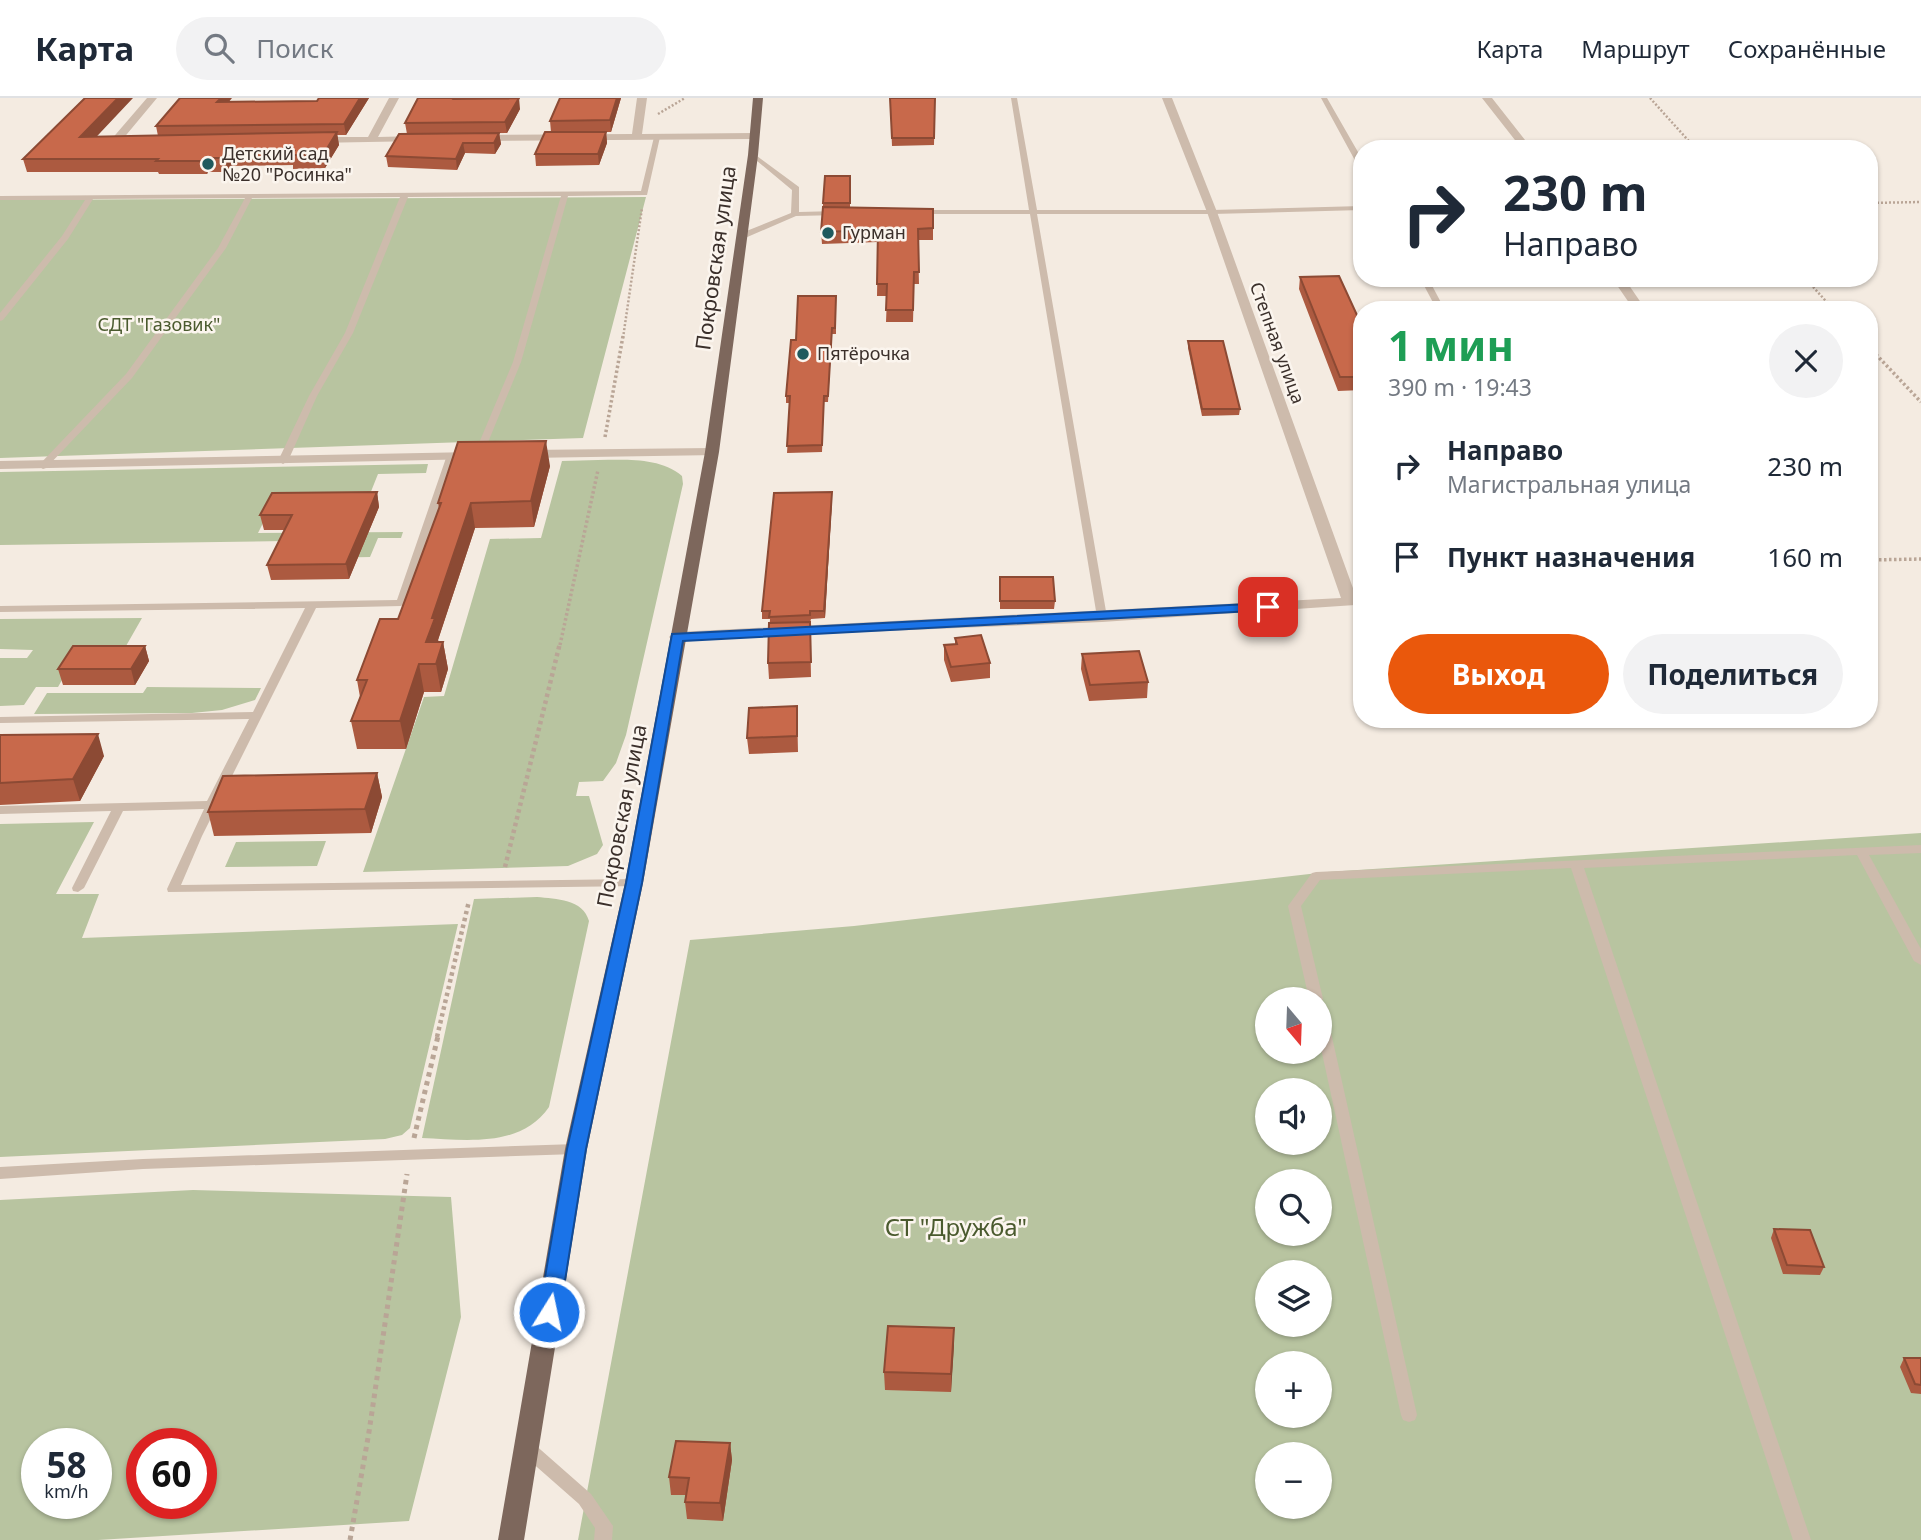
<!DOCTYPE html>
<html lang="ru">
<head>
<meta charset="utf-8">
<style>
  :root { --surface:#fff; --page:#f2f2f3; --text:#1f2937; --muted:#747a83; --line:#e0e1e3; --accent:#ea580c }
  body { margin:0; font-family:"Noto Sans",sans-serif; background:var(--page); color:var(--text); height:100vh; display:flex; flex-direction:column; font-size:26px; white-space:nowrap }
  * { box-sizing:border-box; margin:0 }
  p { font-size:23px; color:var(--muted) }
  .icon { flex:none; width:38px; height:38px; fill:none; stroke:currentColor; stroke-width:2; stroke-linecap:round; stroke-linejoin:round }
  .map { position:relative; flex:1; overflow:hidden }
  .side { position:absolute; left:1353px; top:203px; width:525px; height:427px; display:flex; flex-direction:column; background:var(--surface); border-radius:28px; box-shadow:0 2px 5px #0004 }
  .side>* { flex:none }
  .banner { position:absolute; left:1353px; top:42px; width:525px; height:147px; border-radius:28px; box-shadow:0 2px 5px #0004; background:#fff; color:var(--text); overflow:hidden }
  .needle { width:46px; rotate:161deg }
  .tools { position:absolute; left:1255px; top:889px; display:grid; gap:14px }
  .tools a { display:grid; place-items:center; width:77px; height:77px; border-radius:50%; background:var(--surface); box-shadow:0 2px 5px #0004; font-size:35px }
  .speed { position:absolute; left:21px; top:1330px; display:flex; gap:14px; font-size:35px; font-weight:700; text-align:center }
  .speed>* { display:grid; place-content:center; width:91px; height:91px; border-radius:50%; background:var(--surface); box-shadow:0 2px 5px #0004; line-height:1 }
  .speed small { font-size:18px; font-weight:400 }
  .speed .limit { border:10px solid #d22; background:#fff; color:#111 }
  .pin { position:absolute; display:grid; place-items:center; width:60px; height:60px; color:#fff; margin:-30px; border-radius:14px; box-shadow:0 4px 10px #0006 }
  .me { position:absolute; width:77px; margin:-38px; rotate:10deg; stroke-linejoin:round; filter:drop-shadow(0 0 5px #0008) }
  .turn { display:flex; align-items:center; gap:24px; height:147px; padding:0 35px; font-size:32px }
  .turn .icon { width:91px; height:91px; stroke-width:2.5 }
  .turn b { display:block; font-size:49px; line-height:60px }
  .round { display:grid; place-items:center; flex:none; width:74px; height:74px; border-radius:37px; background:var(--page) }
  .summary { display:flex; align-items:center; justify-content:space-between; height:119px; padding:0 35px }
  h1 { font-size:42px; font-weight:700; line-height:52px; color:#1e9e55 }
  .button { display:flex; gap:14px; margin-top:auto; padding:14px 35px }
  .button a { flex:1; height:80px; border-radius:42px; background:var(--accent); color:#fff; font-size:28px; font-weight:700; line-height:80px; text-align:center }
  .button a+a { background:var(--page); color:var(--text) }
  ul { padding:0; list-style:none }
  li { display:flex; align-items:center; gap:21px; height:91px; padding:0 35px }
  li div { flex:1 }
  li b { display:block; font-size:26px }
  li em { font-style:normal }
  header { display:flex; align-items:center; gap:42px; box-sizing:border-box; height:98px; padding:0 35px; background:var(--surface); border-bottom:2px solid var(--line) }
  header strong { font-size:33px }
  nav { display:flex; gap:38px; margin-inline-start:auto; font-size:24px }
  .search { width:490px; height:63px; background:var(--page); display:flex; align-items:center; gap:18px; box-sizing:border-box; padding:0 24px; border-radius:38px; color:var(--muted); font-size:26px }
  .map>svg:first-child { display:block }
</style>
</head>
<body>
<header>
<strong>Карта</strong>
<div class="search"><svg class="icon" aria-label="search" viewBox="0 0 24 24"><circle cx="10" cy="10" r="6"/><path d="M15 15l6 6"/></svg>Поиск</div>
<nav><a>Карта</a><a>Маршрут</a><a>Сохранённые</a></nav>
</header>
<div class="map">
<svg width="1921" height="1442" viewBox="0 0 1921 1442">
  <rect width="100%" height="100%" fill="#f4ebe1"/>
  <path fill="#b8c4a0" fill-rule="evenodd" d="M646,99L583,340L0,360V102Z
    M598,362C626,362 659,359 682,378L683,386L626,637L616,665L603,683L579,684L576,698H589L603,747L597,756L568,768L363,774L424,599L444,598L490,441L541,440L562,363Z
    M428,366L426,375L378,376L366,406L272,407L258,435L403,434L401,440H378L370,459L278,461L285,443L0,447V374Z
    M142,520L122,555L77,556L58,589H36L24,607L0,608V560H27L33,552L0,551V521Z
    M147,589L261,590L255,602L222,612L192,615L34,616L47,595H143Z
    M94,724L56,796H99L82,840L458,826L410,1030L402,1037L385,1041L0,1059V726Z
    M1921,735V1442H578L690,842L854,828L1327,774ZM1267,901H1320V954H1267ZM1267,992H1320V1045H1267ZM1267,1083H1320V1136H1267ZM1267,1174H1320V1227H1267ZM1267,1265H1320V1318H1267ZM1267,1356H1320V1409H1267Z
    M326,743L317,768L225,769L236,744Z
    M537,799C556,801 583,801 589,823L549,1009C521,1050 466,1042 422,1040L474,801Z
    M193,1092L451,1099L461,1219L409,1423L98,1442H0V1102ZM37,1346H96V1405H37ZM142,1346H201V1405H142Z"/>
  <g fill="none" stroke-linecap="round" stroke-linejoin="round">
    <path stroke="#b9a596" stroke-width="2.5" stroke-dasharray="2 2" stroke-linecap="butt" d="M1650,0L1696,51
      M658,16L685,0
      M1869,105L1921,104
      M1805,180L1834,212
      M623,240L642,110"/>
    <path stroke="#b9a596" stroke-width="3.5" stroke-dasharray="2.5 2.5" stroke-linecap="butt" d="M1869,249L1921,304
      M605,339L623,238
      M1869,462L1921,461
      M560,547L598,372"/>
    <path stroke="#b9a596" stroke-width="4.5" stroke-dasharray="3.5 3.5" stroke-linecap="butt" d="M505,769L560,545
      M437,939L469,803"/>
    <path stroke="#b9a596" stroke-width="5" stroke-dasharray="4.5 4.5" stroke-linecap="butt" d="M414,1040L438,938
      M350,1442L369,1334L407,1076"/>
    <path fill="#cdbbac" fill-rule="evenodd" d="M1011,0H1017L1037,112H1212L1362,108V112L1212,116H1037L1107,519L1102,522L1097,519L1030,116H918L914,114L918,112H1029Z
      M1321,0H1327L1362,61V70L1358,68Z
      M657,37L660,39L647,97L568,98L521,264L482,359H476L474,357L513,264L561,98L408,99L353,235L317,298L288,363L283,366L278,363L309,298L345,235L400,99L252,100L226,150L132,280L46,370L43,371L38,368L126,276L218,150L245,100L93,101L68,141L3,222L0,223V215L62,138L85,102H0V98L641,93L654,39Z
      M753,55L799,89V114L837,113H840V117L796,118L745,140H739V136L791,115L792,92L751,58L749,57Z
      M1420,180H1428L1445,212H1437Z
      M451,357L456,360L406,505L401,508L316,510L202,738L181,787L634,781L640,785L639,788L168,794L167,791L204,711L123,713L84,790L78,794L73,793L72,790L111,713L0,716V708L207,703L249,621L0,625V619L253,614L305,510L0,514V508L397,502L446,360Z
      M1921,747V755L1869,757L1921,851V867L1914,863L1857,757L1584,770L1811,1442H1793L1571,770L1320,782L1301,808L1323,901L1320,905V901H1309L1288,808L1312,775L1316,774Z
      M1320,912L1325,914L1327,917L1417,1317L1415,1322L1409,1324L1403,1322L1401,1317L1320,946Z
      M576,1046L581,1047L583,1051L581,1055L576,1056L143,1071L0,1081V1069L143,1061Z
      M527,1343L533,1345L591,1396L613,1428L612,1442H594L595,1430L579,1406L521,1355L518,1350L521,1345Z"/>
    <path fill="#cdbbac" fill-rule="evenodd" d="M147,0H157L122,42L133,43V47H110V43Z
      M389,0H399L378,39L418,38L422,39V43L314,45L309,42L314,39H368Z
      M637,0H647L642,36L753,35L758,38L753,41L478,43L473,40L478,37L632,36Z
      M1162,0H1172L1217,114L1358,504L1355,507L1102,524L672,542L669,539L672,536L677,534L1341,500L1207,114Z
      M1482,0H1492L1532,51H1522Z
      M1612,180H1624L1646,212H1634Z
      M712,350L717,351V357L527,360L520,356L527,352Z
      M474,354L479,355V361L0,371V363Z"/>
    <path fill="#7d675c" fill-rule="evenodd" d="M753,0H763L758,57L719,354L643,785L587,1051L524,1442H498L565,1051L625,785L705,354L748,57Z"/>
  </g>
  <path fill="#ac5a40" d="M369,0L346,37H337L339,47L325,70L293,71V67L232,68L228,74H208L207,76H159L158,74H27L23,61L96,39L158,38L156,28L229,4L317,3Z
    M418,0H462L461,1L520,11L507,35L407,36L405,25Z
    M560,0H621L611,34H606L607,45L599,67L536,68L535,56L551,34L550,23Z
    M890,0H935L934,47L892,48Z
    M499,35L501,46L495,56L465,55L457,72L388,69L386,58Z
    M825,78H850V109L933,111V142H918L919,186H914L913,224H886L887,198H877L878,144L822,146L821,134Z
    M1300,179L1362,228V292L1338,293L1299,191Z
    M836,198V236H832L828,304H824L822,354L787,355L790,305H786V298Z
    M1188,243L1240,311L1239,317L1202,318L1188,250Z
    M550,368L534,429L475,430L438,542L439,544H443L448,571L441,594H424L406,651H357L351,623L360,599L357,582L398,521L439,410L438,405Z
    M377,394L379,409L349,481L271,482L267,467L285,432H264L260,417Z
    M832,402L825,520L811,521L810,525L811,579L769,581L768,565L770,521H762V513Z
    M1000,479L1055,503L1054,511H1000Z
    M955,540L990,565V580L951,584L944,562V547L955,546Z
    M145,548L149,563L135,587H63L58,571Z
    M1082,556L1148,584L1147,600L1089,603L1081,571Z
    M797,608L798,654L749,656L747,640Z
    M0,637L104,658L80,703L0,707Z
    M377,675L382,699L371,735L214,738L208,714Z
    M1774,1131L1824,1169L1820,1177L1783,1176L1771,1140Z
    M954,1230L951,1294L885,1292L884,1274Z
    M1904,1260H1921V1296L1911,1295L1900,1269Z
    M730,1345L732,1362L723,1423L687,1421L685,1404L686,1397H671L669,1379Z"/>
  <path fill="#8c4a34" d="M118,0H133L84,52L80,39Z
    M221,0H232L220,15L217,4Z
    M360,0H369L346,37L344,26Z
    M519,0L520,11L507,35L505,24Z
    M617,0H621L611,34L610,22Z
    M337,34L339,47L325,70L323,57Z
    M606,34L607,45L599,67L598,56Z
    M499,35L501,46L495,56L494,45Z
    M463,45L465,55L457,72L456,61Z
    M229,55L232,68L228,74L225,60Z
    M205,60L208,74L207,76L204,63Z
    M546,343L550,368L534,429L531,403Z
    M377,394L379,409L349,481L346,466Z
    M832,394V402L825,520L824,513Z
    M471,405L475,430L438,542L439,547L426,544L432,520Z
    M443,544L448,571L441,594L436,566Z
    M145,548L149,563L135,587L131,571Z
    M419,566L424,594L406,651L400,623Z
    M98,636L104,658L80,703L73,681Z
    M377,675L382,699L371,735L365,711Z
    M954,1230V1248L951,1294V1276Z
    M730,1345L732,1362L723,1423L720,1405Z"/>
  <path fill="#c8694b" stroke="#8c4a34" stroke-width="2" d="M85,0H118L80,39L337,34L323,57H291L294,53L229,55L225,60H205L204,63H156L158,61H23Z
    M180,0H221L217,4L317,3L319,0H360L344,26L156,28Z
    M418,0H455L454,1L519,0L505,24L405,25Z
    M560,0H617L610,22L550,23Z
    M890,0H935L934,40H892Z
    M545,34H606L598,56H535Z
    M499,35L494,45H463L456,61L386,58L399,36Z
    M825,78H850V105H823Z
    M823,109L933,111V130L918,131L919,174H914L913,212H886L887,186H877L878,132L821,134Z
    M1339,178L1362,228V234H1359L1362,241V279H1340L1300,179Z
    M798,198H836L835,230H832L828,298H824L822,347L787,348L790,298H786L791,242H796Z
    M1188,243H1223L1240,311H1202Z
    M546,343L531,403L471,405L432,520H435L426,544H443L436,566H419L400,623H351L367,582H357L380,521H398L441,405H438L458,344Z
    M377,394L346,466L267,467L292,417H260L272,395Z
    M832,394L824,513H810V517L769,519L770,513H762L774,395Z
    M1000,479H1053L1055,503H1000Z
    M810,524L811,564L768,565L769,525Z
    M981,537L990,565L951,569L944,547L957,546L955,540Z
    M73,548H145L131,571H58Z
    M1139,553L1148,584L1090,587L1082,556Z
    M797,608V638L747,640L749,610Z
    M98,636L73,681L0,685V637Z
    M377,675L365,711L208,714L223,678Z
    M1774,1131L1810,1132L1824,1169L1787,1167Z
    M888,1228L954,1230L951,1276L884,1274Z
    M1904,1260H1921V1287L1915,1286Z
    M676,1343L730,1345L720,1405L685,1404L689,1380L669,1379Z"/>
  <path fill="#1a73e8" stroke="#114b97" stroke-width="2" d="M1268,505L1272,506V512L683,543L642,785L586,1051L560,1214L557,1220L549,1222L542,1220L539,1214L567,1051L626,785L672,536Z"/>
  <g fill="#1f5a5e" stroke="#fbf5ee" stroke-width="2.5">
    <circle cx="208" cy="66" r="7"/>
    <circle cx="828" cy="135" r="7"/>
    <circle cx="803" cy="256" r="7"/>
  </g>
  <g text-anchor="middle" stroke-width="5" stroke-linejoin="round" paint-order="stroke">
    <g font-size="18" fill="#3b302b" stroke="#fbf5ee" text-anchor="start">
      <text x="222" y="62">Детский сад<tspan x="222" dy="21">№20 "Росинка"</tspan></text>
      <text x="842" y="141">Гурман</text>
      <text x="817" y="262">Пятёрочка</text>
    </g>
    <g font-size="18" fill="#4a5a2e" stroke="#fbf5ee">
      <text x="159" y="233">СДТ "Газовик"</text>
    </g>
    <g font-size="18" fill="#3b302b" stroke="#fbf5ee">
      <text transform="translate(1277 245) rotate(70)" y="6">Степная улица</text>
    </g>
    <g font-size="21" fill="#3b302b" stroke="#fbf5ee">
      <text transform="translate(716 160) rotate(-82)" y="7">Покровская улица</text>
      <text transform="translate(622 718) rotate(-79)" y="7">Покровская улица</text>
    </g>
    <g font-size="24" fill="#4a5a2e" stroke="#fbf5ee">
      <text x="956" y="1138">СТ "Дружба"</text>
    </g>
  </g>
</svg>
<div class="tools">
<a><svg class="needle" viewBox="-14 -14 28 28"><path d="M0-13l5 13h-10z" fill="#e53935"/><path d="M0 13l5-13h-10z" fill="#747a83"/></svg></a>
<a><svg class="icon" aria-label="sound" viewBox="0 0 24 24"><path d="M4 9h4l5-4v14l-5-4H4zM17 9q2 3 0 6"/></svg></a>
<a><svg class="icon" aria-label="search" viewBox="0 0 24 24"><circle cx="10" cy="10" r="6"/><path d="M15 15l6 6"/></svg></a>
<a><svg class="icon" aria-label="layers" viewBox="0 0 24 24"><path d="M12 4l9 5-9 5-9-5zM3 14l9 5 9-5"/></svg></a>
<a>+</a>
<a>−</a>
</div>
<div class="speed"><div>58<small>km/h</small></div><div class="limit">60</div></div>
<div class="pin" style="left:1268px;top:509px;background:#d93025"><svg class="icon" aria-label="arrive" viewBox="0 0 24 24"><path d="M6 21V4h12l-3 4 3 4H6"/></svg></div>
<svg class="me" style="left:549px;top:1214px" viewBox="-20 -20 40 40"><circle r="17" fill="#1a73e8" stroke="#fff" stroke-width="3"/><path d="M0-11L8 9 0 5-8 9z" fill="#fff"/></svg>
<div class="banner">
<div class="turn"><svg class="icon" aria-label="right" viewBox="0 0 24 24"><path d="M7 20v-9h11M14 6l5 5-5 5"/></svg><div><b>230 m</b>Направо</div></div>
</div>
<section class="side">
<div class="summary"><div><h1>1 мин</h1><p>390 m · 19:43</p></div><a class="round"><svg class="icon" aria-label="close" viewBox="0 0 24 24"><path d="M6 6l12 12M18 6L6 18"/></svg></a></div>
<ul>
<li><svg class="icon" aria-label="right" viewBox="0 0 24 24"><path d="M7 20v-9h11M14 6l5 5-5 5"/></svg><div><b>Направо</b><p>Магистральная улица</p></div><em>230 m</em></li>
<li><svg class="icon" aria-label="arrive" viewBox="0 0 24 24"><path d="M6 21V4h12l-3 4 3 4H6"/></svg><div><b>Пункт назначения</b></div><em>160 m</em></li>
</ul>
<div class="button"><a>Выход</a><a>Поделиться</a></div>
</section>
</div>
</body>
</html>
